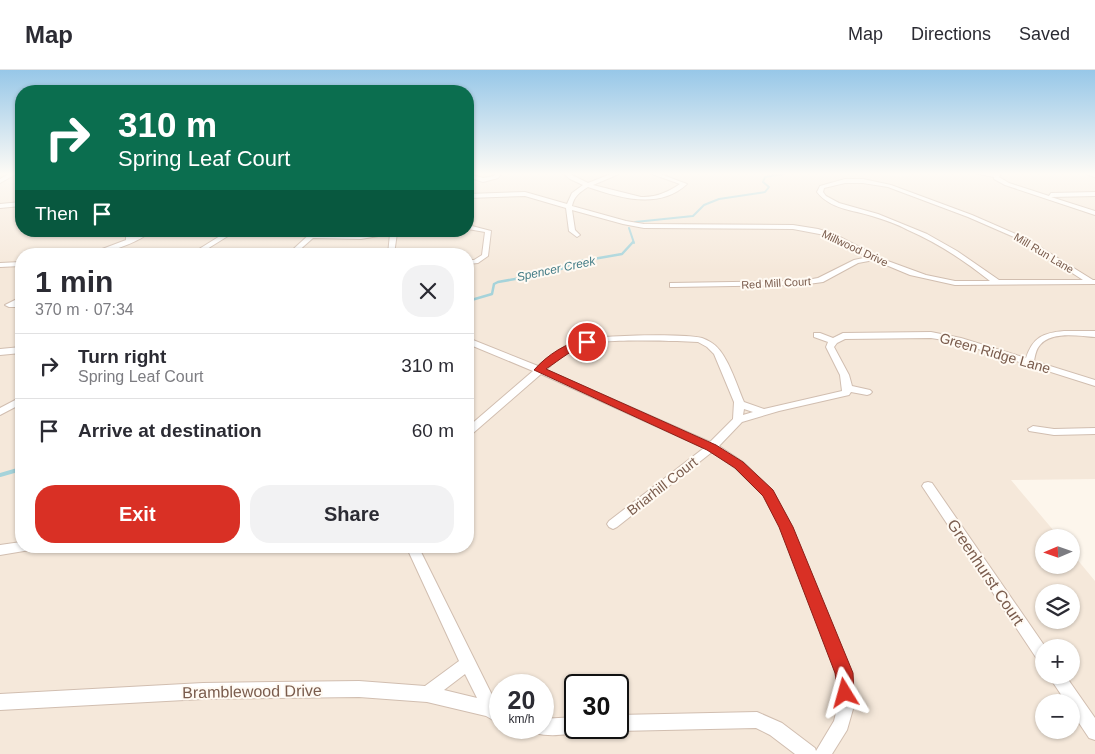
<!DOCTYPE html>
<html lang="en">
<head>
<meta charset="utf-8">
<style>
  :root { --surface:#fff; --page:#f2f2f3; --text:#2b2b33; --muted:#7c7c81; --line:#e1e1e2; --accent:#d93025 }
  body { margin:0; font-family:Arial,sans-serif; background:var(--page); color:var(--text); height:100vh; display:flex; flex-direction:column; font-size:19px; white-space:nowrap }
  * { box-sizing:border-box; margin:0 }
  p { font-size:16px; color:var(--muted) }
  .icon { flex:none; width:28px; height:28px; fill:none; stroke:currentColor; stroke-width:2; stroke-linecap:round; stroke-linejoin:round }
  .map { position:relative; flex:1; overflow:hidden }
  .panel { position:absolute; left:15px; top:178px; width:459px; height:305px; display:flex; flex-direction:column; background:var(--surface); border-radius:20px; box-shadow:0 1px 4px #0004 }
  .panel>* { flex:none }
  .hud { position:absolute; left:15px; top:15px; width:459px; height:152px; border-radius:20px; box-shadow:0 1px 4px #0004; background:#0b6e4f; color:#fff; overflow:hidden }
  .needle { width:32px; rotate:268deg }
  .controls { position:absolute; left:1035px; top:459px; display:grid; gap:10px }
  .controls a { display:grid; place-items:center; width:45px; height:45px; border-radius:50%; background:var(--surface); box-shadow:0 1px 4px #0004; font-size:25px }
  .speed { position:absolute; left:489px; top:604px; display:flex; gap:10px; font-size:25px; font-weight:700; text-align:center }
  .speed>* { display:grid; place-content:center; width:65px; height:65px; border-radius:50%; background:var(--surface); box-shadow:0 1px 4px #0004; line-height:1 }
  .speed small { font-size:12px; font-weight:400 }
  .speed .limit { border:2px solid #111; border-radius:8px; background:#fff; color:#111 }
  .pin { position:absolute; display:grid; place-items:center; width:42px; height:42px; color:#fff; margin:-21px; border:2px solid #fff; border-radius:50%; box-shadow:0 1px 5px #0007 }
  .me { position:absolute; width:55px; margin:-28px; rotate:352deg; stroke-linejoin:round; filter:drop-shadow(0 0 4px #0008) }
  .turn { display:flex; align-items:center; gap:18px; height:105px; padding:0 20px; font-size:22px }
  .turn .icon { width:65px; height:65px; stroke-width:2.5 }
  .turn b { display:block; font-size:35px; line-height:42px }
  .then { display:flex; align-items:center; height:48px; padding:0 20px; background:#0003; gap:10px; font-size:19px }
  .round { display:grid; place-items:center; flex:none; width:52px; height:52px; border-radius:20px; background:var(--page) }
  .head { display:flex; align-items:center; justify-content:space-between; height:85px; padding:0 20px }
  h1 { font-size:30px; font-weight:700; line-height:38px }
  .button { display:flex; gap:10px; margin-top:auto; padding:10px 20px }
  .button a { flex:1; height:58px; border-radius:20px; background:var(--accent); color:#fff; font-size:20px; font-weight:700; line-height:58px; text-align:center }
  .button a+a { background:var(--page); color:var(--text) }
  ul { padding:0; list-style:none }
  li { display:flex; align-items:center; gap:15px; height:65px; padding:0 20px; border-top:1px solid var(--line) }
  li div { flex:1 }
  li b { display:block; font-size:19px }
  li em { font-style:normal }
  header { display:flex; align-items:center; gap:30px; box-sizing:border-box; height:70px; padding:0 25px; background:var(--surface); border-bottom:1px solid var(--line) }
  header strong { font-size:24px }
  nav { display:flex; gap:28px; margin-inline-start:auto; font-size:18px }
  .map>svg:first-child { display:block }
</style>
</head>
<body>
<header>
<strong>Map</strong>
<nav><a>Map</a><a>Directions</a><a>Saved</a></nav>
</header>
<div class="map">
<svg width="1095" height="684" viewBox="0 0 1095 684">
  <rect width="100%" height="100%" fill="#fdf6ec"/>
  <path fill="#f5e8da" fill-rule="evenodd" d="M0,104H21V161H468V104H882L900,107L912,104H1095V409L1011,410L1059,467L1044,468V495H1071V482L1095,511V684H0ZM21,184H468V476H21ZM1044,522H1071V550H1044ZM1044,578H1071V605H1044ZM500,615H542V658H500ZM575,615H618V658H575ZM1044,632H1071V660H1044Z"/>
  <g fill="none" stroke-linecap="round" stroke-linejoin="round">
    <path stroke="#a5d3da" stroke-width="2" d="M635,152L693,146L704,135L719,129L765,122L769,117L763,112L765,107L783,104
      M629,158L634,173"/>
    <path stroke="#a5d3da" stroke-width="2.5" d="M468,231L492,224L494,214L498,212L554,202L576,192L622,184L633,172"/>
    <path stroke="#a5d3da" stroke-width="4" d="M0,405L21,399"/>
    <defs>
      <path id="minor" d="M9,104H16L0,113V109Z
        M468,104L483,108L494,106L495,104H501L498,108L483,112L468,107Z
        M564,104H570L588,113L611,104H619L593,115L641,127C655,128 668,122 680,114L652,104H660L687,114C659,140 620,128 588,117C580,122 574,126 572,136L626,151L644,154L793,155L818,159L834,164L885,190L926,205L955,211H990C965,191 938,173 908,160C897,154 885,150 872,146C853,140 830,139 817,122L820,116L845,109H863L891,115L972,145L1027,169L1093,210H1095V214L955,215L910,205L874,190L858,193L823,212L801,215L673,217H670V213L801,211L818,208L854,190L868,187L830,166L793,159L644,158L623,154L572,140L575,160L580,165L577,167L569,161L566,138L525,126L468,128V124L525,122L567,134L572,123L583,115L570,109ZM845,113H863L888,117L968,147L1023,171L1083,210H999L957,181L927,164L878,144L839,133L826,126L823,122L824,118Z
        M979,104H1001L999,107L1009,113L1049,126L1051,123L1095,122V126L1051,127L1095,141V145L1005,115L994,109V107Z
        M1088,104H1095V107L1089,105Z
        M21,132V136L0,138V134Z
        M468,155L491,161L488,186L478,193L468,194V190H474L482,185L485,162L468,159Z
        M228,161H236L199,184H191Z
        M313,161H319L317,164L361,165L385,161H401L397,163L394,184H388L390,164L361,169L313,168L295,184H288Z
        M133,162L146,165C134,174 104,184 89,184L126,170V167Z
        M21,192V196L0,197V193Z
        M21,227V232L20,233H21V237H9L5,235Z
        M1064,261H1095V267C1079,266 1051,261 1040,275C1036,279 1035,286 1034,291L1095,310V316L956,272L931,268L845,269L837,273L834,277L849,305L852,316L870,320L872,322L870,324L867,325L851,322L849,325L779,341L742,352L719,376L743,392L772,420L792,457L852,603L853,639L847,660L832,684H795L770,665L756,658L618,661L612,658H618V645L757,642L782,653L815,678L816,681L834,651L837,639L836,603L780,457L764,426L735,398L712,382L617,457L613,459L609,457L607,454L609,451L704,378L541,304L472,364L468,365V357L533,301L468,274V268L538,296C549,288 560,278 573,272C590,265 683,263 702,268C705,269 709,271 712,273C727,282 737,316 744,332L764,339L842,321L840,305L826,277L828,272L814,267V263H820L833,268L843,263L931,262L961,268L1026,288C1033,267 1043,263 1064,261ZM677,271L698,272L707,277L714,284L734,332L733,349L710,372L546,300C555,291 565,283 577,277C595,268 654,271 677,271ZM744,339L753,342L743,345Z
        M21,277V283L0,285V279Z
        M21,327V334L0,345V338Z
        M1033,356L1054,359L1095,358V364L1054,365L1029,361L1028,359Z
        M928,412L932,413L1046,578H1044V594L1039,592L924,419L922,416L924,413Z
        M21,472V476H32L30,480L0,485V475Z
        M406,476H418L496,633L500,636V654L486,646L427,632L359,627L203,629L0,640V624L203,613L359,611L425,616L459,591ZM465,604L477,628L444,620Z
        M1048,605H1065L1095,648V670L1089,668L1071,641V632H1066Z
        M575,647V658H582L581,661C569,665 548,667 536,663L534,658H542V649Z"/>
    </defs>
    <use href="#minor" stroke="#d1beb0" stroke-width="2"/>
    <use href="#minor" fill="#fff" fill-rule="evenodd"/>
  </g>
  <linearGradient id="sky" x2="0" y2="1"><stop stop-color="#97c7e8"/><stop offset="0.52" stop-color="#fefbf6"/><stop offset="1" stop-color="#fefbf6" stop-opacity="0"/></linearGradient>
  <rect width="1095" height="200" fill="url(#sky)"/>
  <path fill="#d93025" stroke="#8d1f18" d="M587,269L590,270V274C573,278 561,289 546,299L716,375L743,392L773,420L793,457L853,603L854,623L851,629L845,631L839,629L835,603L779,457L763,426L735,398L707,380L534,300C547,285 567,272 587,269Z"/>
  <g text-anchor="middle" stroke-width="4" stroke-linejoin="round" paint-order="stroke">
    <g font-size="11" fill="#7a5c4d" stroke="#fffaf3">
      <text transform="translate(855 178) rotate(25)" y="4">Millwood Drive</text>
      <text transform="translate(1044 183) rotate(31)" y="4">Mill Run Lane</text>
      <text transform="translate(776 213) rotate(-3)" y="4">Red Mill Court</text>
    </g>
    <g font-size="12" font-style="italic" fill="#437c86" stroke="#fffaf3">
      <text transform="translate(556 199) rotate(-12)" y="4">Spencer Creek</text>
    </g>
    <g font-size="14" fill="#7a5c4d" stroke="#fffaf3">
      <text transform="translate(995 283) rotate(16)" y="5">Green Ridge Lane</text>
      <text transform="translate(662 416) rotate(-38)" y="5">Briarhill Court</text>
    </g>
    <g font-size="16" fill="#7a5c4d" stroke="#fffaf3">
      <text transform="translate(986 502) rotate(56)" y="6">Greenhurst Court</text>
      <text transform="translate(252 621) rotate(-1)" y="6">Bramblewood Drive</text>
    </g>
  </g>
</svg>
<div class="controls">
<a><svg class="needle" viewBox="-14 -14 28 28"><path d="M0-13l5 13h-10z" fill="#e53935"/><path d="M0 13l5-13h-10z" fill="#7c7c81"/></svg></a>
<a><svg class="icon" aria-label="layers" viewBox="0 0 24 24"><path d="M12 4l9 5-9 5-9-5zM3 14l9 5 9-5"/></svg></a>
<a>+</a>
<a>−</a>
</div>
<div class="speed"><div>20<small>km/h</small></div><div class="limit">30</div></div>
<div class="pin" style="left:587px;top:272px;background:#d93025"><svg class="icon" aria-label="arrive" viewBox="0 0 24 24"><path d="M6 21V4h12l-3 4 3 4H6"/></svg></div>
<svg class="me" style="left:845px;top:623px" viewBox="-20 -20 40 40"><path d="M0-17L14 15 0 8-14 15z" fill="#d93025" stroke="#fff" stroke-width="4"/></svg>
<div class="hud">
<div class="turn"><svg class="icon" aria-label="right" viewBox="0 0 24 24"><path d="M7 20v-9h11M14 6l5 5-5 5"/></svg><div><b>310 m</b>Spring Leaf Court</div></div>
<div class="then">Then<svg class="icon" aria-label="arrive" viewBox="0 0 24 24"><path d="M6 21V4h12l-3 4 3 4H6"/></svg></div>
</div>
<section class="panel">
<div class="head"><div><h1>1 min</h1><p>370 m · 07:34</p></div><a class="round"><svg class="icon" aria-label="close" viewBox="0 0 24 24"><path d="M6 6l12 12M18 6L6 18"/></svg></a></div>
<ul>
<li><svg class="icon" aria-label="right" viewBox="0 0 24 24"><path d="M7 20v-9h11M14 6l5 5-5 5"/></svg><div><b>Turn right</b><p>Spring Leaf Court</p></div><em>310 m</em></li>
<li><svg class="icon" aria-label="arrive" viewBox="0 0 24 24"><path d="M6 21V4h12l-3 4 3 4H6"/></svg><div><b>Arrive at destination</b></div><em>60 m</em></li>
</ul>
<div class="button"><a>Exit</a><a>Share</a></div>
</section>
</div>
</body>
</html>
